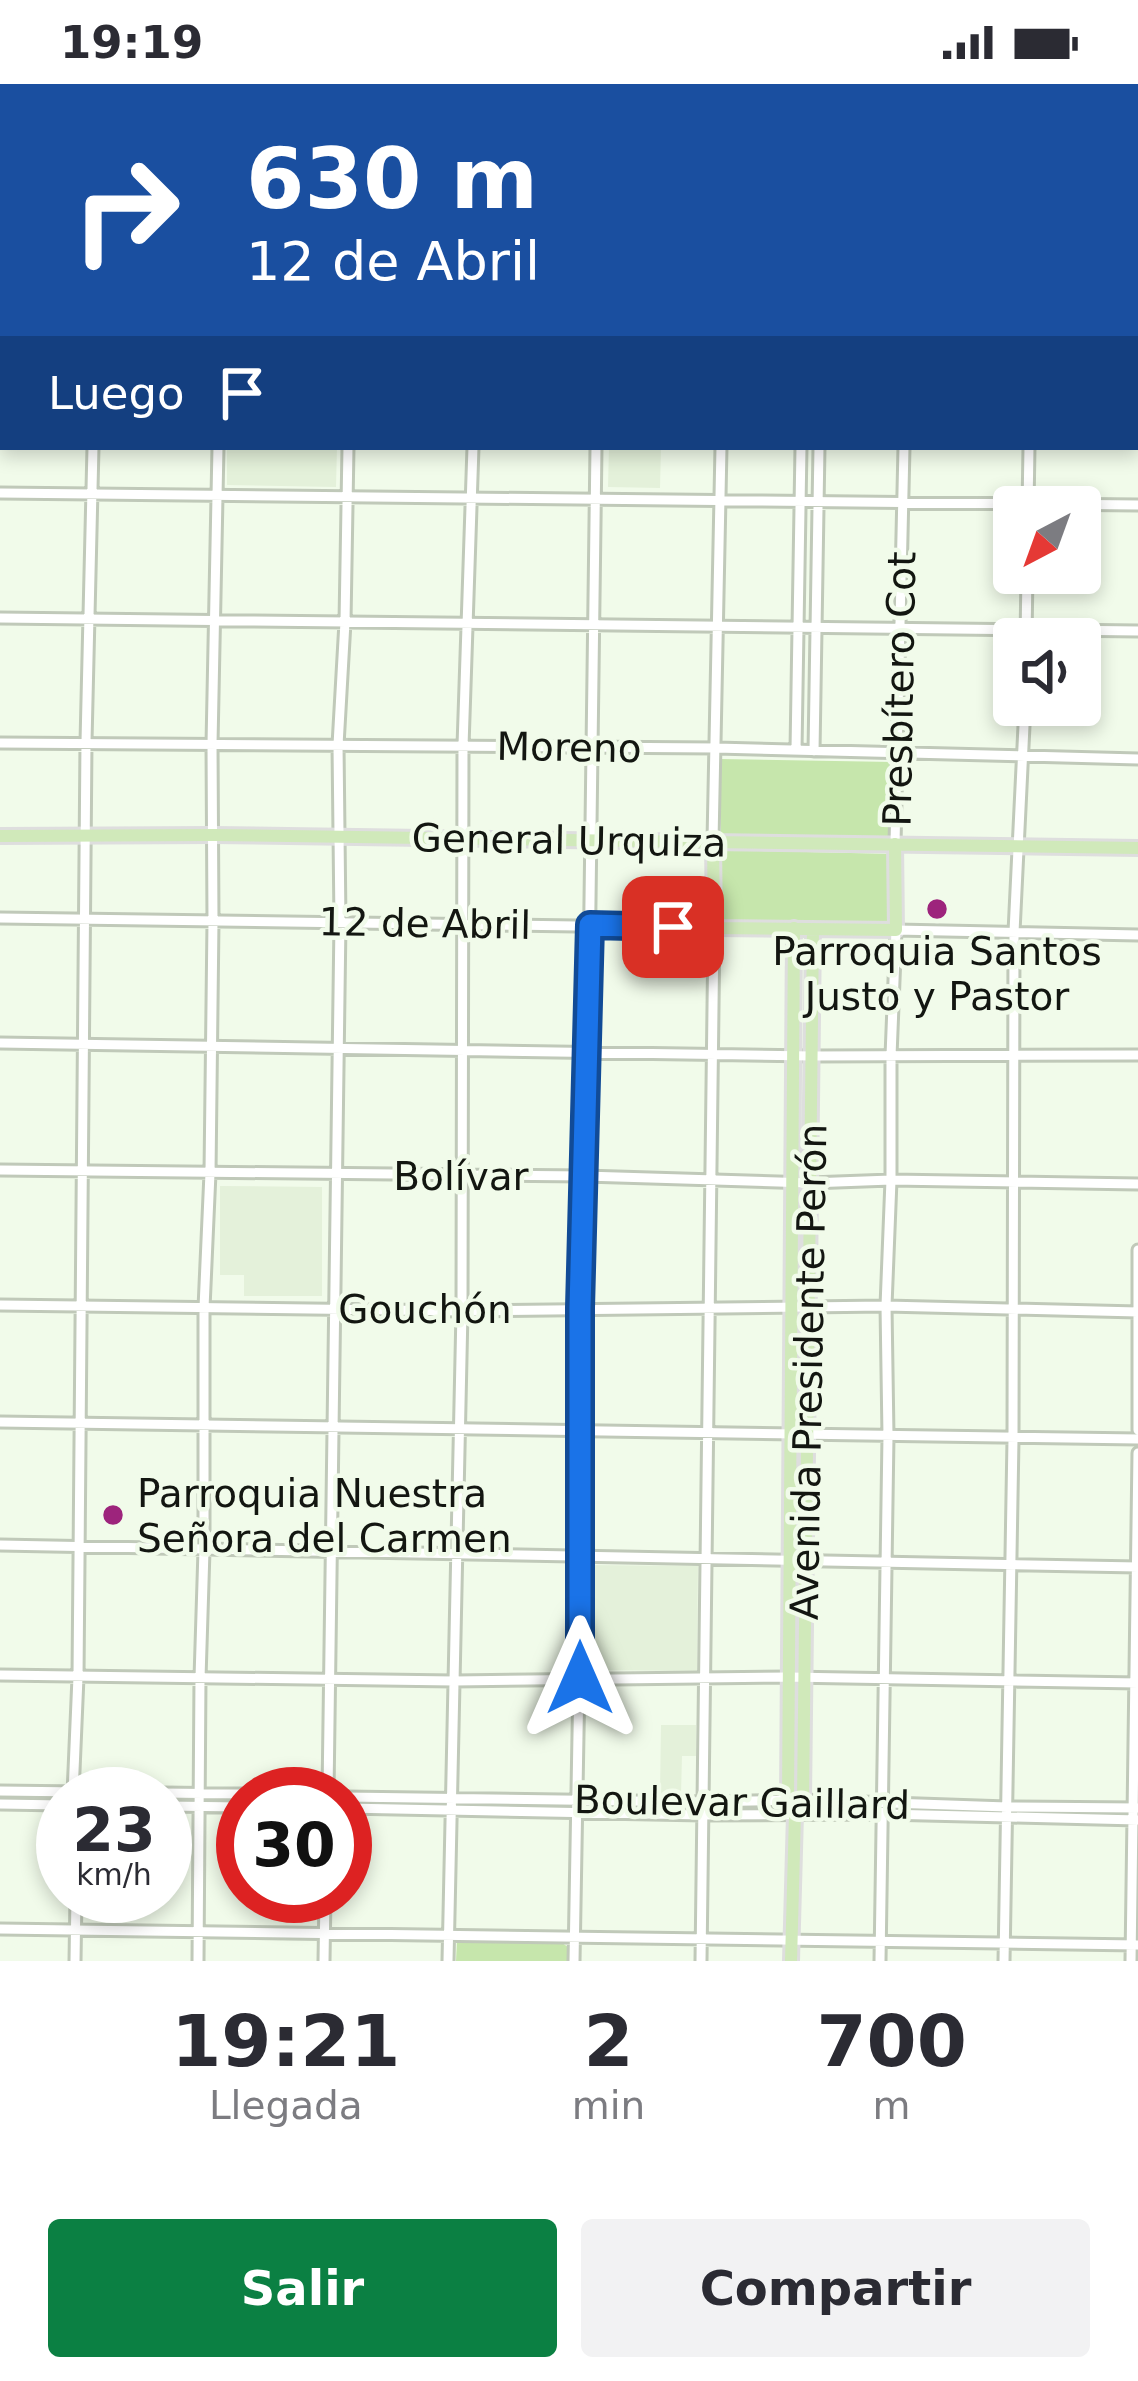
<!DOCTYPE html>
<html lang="es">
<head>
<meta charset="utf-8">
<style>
  :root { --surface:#fff; --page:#f2f2f3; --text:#2b2b33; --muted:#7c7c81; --accent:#0b8043 }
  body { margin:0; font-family:"DejaVu Sans",sans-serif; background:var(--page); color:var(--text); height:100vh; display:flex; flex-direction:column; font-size:45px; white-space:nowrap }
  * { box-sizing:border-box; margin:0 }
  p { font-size:39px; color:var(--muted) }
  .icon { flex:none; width:66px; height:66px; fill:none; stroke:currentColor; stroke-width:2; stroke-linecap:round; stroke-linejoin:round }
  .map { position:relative; height:1877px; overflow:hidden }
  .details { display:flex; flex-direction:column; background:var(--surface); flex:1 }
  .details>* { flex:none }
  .banner { position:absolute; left:0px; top:0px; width:1140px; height:366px; box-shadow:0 6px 18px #0003; background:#1a4fa0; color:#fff; overflow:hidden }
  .needle { width:78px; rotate:221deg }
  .buttons { position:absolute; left:993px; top:402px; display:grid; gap:24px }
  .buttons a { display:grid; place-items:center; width:108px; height:108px; border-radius:12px; background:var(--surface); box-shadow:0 6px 18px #0003; font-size:60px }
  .speed { position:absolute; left:36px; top:1683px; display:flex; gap:24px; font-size:60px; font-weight:700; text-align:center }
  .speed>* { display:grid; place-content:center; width:156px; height:156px; border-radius:50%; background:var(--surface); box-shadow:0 6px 18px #0003; line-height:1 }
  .speed small { font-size:30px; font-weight:400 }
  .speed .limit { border:18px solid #d22; background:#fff; color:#111 }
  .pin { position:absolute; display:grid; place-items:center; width:102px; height:102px; color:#fff; margin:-51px; border-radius:24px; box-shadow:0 6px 18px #0006 }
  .me { position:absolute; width:132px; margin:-66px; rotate:0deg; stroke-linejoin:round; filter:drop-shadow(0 0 9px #0008) }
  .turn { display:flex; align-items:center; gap:42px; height:252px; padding:0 48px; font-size:54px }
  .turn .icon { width:156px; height:156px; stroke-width:2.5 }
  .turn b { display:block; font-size:84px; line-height:102px }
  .then { display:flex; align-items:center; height:114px; padding:0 48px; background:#0003; gap:24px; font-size:45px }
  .eta { display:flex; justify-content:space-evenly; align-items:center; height:204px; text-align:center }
  .eta b { font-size:72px; font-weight:600; line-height:84px }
  .cta { display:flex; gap:24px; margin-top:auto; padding:24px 48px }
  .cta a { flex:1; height:138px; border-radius:12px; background:var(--accent); color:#fff; font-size:48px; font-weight:600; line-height:138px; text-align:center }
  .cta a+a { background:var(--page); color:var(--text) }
  .status { display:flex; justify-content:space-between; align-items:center; height:84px; padding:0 60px; background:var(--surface); direction:ltr }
  .status svg { height:33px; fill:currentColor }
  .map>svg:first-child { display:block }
</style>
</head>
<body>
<div class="status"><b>19:19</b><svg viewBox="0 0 49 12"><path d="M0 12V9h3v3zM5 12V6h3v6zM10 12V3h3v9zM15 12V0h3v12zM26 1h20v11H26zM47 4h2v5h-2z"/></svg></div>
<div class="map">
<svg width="1138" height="1877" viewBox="0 0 1138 1877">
  <rect width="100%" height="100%" fill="#f1fbea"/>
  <path fill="#e4f1da" d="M227,363H337L336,403L227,401Z
    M609,363H661L660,404L608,403Z
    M220,1102L322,1103V1212H244V1191H220Z
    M586,1481L698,1482L697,1587L585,1586Z
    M661,1641H696V1672H682L681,1710H660Z"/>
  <path fill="#c6e6ac" d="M0,0H346L347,3H3V21H0Z
    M720,675L893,678L891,754L721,750Z
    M722,766L894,770L891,840H718Z
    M457,1857L562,1859L568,1863L569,1877H456Z"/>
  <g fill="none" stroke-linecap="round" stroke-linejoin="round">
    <defs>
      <path id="minor" d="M99,0V3
        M353,3V0
        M477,3V0
        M600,3V0
        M727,3V0
        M808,3V0
        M823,3V0
        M908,3V0
        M1035,3V0
        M0,163H3
        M1137,176H1138
        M0,282H3
        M1137,300H1138
        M0,409L1138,421
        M1028,423L1029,363
        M0,534L1138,547
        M1026,555L1027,489
        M0,659L716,664L1138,675
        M796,666L801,363
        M814,667L819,363
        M713,757L721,363
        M895,760L904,363
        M0,834L714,844L701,1877
        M0,959L812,972L1138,971
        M0,1086L585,1092L810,1099L891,1096L1138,1100
        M1138,1166V1346
        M0,1221L462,1227L886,1222L1138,1228
        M0,1338L1138,1355
        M0,1461L1138,1483
        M0,1591L454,1597L789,1593L1138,1599
        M0,1707L244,1710
        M73,1710L78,1593L86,658L93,363
        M328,1710L340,838L338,661L345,538L348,363
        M345,1713L703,1718L803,1716L1007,1723L1138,1724
        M0,1720L63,1721
        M165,1722L243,1723
        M345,1724L703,1731L884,1730L1138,1736
        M0,1845L1138,1861
        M75,1877L76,1812
        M198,1877L200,1594L204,1466V1224L210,1089L213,837L212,660L218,363
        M324,1877L325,1812
        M448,1877L462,1227L463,662L473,363
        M574,1877L579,1594L580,1224L588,968L596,363
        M880,1877L888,1352L886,1222L891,1096V972L896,846L1138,851
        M1004,1877L1013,1355L1014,848L1025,621
        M1131,1877L1138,1369"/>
      <path id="major" d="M0,27H3
        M1137,34H1138
        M1137,49H1138
        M0,752L214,751L1138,764
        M713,757L714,844L896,846L895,760
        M795,1730L803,1716L813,845
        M791,1877L795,1730L788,1716L794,844"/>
    </defs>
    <use href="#minor" stroke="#c0c9b9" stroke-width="15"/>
    <use href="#major" stroke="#dedede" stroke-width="18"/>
    <use href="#minor" stroke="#fff" stroke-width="9"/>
    <use href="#major" stroke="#d0e9ba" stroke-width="12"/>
  </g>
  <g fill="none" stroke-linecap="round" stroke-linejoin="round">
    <defs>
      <path id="route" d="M580,1594V1224L590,841L673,843"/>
    </defs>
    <use href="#route" stroke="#114b97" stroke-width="30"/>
    <use href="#route" stroke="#1a73e8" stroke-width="21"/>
  </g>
  <g fill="#9d247c" stroke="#f1fbea" stroke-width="4.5">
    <circle cx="937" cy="825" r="12"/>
    <circle cx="113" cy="1431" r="12"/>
  </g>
  <g text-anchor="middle" stroke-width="9" stroke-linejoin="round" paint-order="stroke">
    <g font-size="39" fill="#131611" stroke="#f1fbea">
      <text transform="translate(899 605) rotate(-89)" y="14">Presbítero Cot</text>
      <text transform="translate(569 663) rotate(1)" y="14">Moreno</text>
      <text transform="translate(569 756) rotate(1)" y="14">General Urquiza</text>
      <text transform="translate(425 839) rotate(1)" y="14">12 de Abril</text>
      <text x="461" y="1106">Bolívar</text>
      <text x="425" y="1239">Gouchón</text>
      <text transform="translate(808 1288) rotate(-89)" y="14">Avenida Presidente Perón</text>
      <text transform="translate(742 1718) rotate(1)" y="14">Boulevar Gaillard</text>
    </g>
    <g font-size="39" fill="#131611" stroke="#f1fbea">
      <text x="937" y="881">Parroquia Santos<tspan x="937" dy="45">Justo y Pastor</tspan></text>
      <text x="137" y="1423" text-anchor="start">Parroquia Nuestra<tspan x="137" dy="45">Señora del Carmen</tspan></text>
    </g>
  </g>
</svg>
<div class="buttons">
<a><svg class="needle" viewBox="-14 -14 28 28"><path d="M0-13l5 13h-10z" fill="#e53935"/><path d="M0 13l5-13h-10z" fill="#7c7c81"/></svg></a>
<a><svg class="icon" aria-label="sound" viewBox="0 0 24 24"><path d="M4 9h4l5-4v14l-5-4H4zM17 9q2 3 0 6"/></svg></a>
</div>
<div class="speed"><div>23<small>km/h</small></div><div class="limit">30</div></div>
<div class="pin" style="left:673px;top:843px;background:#d93025"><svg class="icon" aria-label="arrive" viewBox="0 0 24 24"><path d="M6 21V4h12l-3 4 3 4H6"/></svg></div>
<svg class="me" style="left:580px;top:1594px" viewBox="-20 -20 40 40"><path d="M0-17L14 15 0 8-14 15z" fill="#1a73e8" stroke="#fff" stroke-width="4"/></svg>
<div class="banner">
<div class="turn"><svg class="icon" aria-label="right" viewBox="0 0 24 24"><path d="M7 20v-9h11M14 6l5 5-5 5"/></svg><div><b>630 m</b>12 de Abril</div></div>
<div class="then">Luego<svg class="icon" aria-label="arrive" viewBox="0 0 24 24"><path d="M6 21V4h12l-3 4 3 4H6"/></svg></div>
</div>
</div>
<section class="details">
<div class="eta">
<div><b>19:21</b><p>Llegada</p></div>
<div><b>2</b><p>min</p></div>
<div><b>700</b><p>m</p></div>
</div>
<div class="cta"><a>Salir</a><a>Compartir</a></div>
</section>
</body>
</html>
